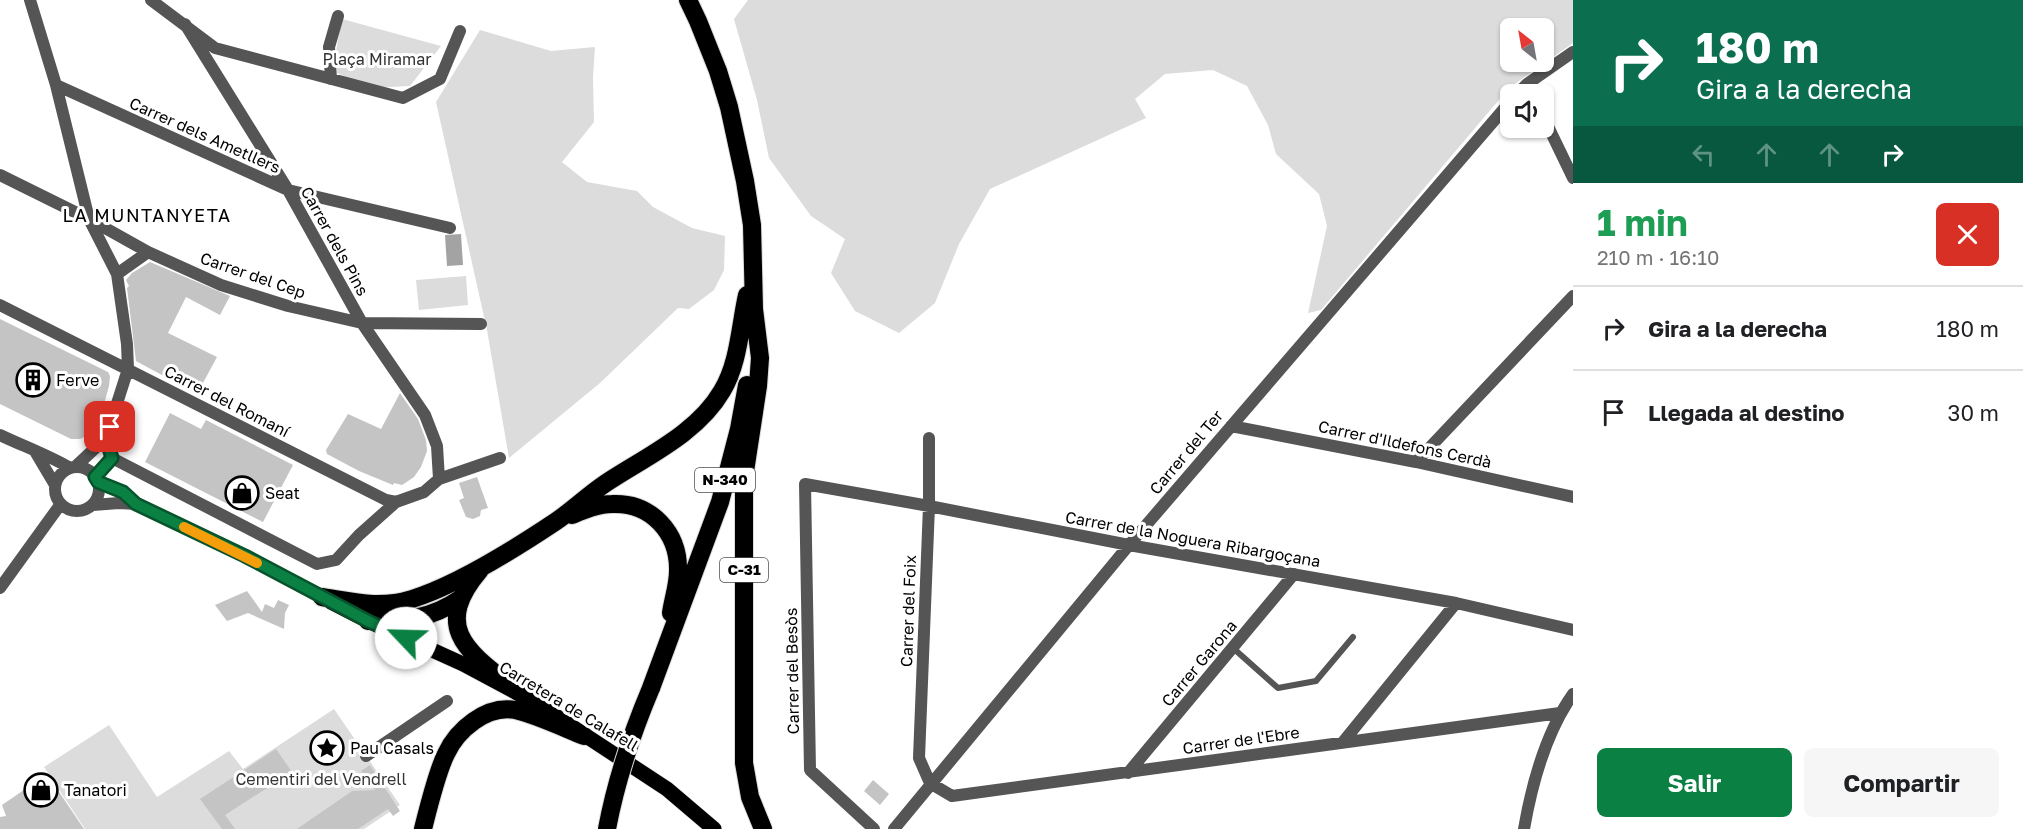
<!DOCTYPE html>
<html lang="es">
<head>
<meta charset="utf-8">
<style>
  :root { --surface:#fff; --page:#f6f6f6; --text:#202124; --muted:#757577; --line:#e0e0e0; --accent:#0b8043 }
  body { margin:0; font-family:"Golos Text",sans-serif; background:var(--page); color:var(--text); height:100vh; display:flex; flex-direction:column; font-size:22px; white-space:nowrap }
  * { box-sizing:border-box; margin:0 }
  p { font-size:20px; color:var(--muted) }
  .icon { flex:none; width:33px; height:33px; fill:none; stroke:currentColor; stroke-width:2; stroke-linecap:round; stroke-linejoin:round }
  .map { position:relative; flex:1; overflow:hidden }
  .panel { display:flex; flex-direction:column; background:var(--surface); width:450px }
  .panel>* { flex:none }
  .hud { background:#0b6e4f; color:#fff; overflow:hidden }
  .needle { width:39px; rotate:329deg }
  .buttons { position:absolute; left:1500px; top:18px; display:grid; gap:12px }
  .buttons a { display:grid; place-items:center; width:54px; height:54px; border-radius:9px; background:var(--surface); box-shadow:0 2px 4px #0004; font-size:30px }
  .pin { position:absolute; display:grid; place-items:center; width:51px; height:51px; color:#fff; margin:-26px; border-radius:12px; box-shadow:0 3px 9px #0006 }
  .me { position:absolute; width:66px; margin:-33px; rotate:294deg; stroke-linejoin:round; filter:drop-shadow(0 0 4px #0008) }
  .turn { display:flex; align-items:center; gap:21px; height:126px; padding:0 24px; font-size:27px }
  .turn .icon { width:78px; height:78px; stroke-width:2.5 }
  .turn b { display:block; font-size:42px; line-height:51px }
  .lanes { display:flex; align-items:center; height:57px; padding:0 24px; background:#0003; justify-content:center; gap:30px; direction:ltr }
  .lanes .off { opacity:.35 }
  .round { display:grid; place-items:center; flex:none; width:63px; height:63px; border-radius:9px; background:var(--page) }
  .overview { display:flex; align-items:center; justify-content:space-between; height:102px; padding:0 24px }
  h1 { font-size:36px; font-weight:700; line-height:45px; color:#1e9e55 }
  .action { display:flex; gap:12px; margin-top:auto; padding:12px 24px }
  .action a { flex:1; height:69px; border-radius:9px; background:var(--accent); color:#fff; font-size:24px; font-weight:700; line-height:69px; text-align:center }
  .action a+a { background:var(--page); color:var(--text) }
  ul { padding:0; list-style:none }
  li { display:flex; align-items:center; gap:18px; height:84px; padding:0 24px; border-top:2px solid var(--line) }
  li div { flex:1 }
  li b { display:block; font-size:22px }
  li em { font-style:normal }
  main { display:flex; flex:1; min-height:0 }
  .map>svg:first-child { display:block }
</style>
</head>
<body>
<main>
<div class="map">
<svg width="1573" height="829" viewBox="0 0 1573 829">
  <rect width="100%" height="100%" fill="#fff"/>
  <path fill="#dcdcdc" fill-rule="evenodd" d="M748,0H1573V43L1509,88L1321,310L1308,313L1327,226L1319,194L1276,154L1268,125L1247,86L1213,70L1165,74L1135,99L1146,118L990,189L959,244L935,303L899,333L855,311L831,273L845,239L811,216L769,158L757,100L734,19ZM1510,28H1544V62H1510Z
    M342,19L441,46L410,86L372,88L337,73L336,51Z
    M480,30L551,51L595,47L593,77L594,122L562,162L587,182L637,191L653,207L692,228L725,236L724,270L714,290L689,309L678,308L600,383L509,458L487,330L436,102Z
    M466,276L468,305L419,310L416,280Z
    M334,709L400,805L364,829H85L44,767L109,725L157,797L229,751L243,769Z"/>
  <path fill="#a3a3a3" d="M461,234L463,265L447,266L445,235Z"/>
  <path fill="#c4c4c4" d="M150,262L230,296L220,315L186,297L168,333L217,357L197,394L136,361L127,288L129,286L126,280L132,273Z
    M0,319L108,372L110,376L109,386L101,415L93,433L80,439H71L0,404Z
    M400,393L418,419L426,440L427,451L421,467L414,477L402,485L394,483L393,485L359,471L327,454L326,450L348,414L381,429Z
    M170,413L201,429L206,420L293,465L263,522L145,462Z
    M477,477L488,508L481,510L480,516L473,519L466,517L459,500L464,498L459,483Z
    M247,591L262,612L265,604L274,608L278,600L289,605L285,613L284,629L248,613L227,621L215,605Z
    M276,749L292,772L225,815L235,829H222L200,799Z
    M370,765L400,811L393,816L388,809L358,829H297L352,791L375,790L361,771Z
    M47,774L84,829H0V817L6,816L2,805Z
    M873,780L889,794L880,805L864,791Z"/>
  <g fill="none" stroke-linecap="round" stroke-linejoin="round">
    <defs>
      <path id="primary" d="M331,602L368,621L463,664L536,703L667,789L714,829"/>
      <path id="highway" d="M688,0L698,21L718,71L729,107L745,181L752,225L754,309L760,358L758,386L744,478V763L750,797L763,829
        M572,515C584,510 598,504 612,504C651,502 679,533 678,571C678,585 673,599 671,613
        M480,570C428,631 473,655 520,693
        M322,597C354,602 380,609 412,599C457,585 516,548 555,522C573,510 588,495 606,483C645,457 697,434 722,391C739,363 740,326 747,295
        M368,621C403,622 431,619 460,599
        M651,688L720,502L739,429L747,385
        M423,829C428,809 437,772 446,754C457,730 486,705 515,710C534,714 564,728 584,736"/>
    </defs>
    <use href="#primary" stroke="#dbdbdb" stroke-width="16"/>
    <use href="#highway" stroke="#dbdbdb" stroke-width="20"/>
    <path stroke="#555" stroke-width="6" d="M1233,648L1278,688L1316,681L1353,637"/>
    <path stroke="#555" stroke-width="12" d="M30,0L56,85L89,219L117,274L127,344L128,369L106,438L75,467
      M151,0L215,48L403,98L440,79L460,31
      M185,24L288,190L362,323L425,415L437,446L439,479
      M331,79L329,47L338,16
      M56,85L288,190L450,228
      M1517,94L1527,84L1573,52
      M1544,118L1573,178
      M0,175L89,219L148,252L221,285L288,306L362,323L481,324
      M117,274L148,252
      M0,305L386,500L396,502L424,492L439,479L500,458
      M1231,426L1416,462L1573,497
      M0,435C23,446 48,455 70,468
      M929,438V506L919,758L930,783L952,796L1560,713
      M36,453L55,485
      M112,458L317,564L336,560L359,535L396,502
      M1416,462L1573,296
      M55 489a22 22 0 1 1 44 0a22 22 0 1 1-44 0Z
      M95,477L112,458
      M98,482L123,492L136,504L245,556L322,597
      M93,505L119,503L136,504
      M0,588L60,505
      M1343,742L1456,603
      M366,756L447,701
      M1128,773L1294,574
      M874,829L810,770L805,484L929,506L1129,545L1456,603L1573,630
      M894,829L1129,545L1510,102
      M1524,829C1532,783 1546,732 1573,694"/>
    <use href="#primary" stroke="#000" stroke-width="15"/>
    <use href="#highway" stroke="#000" stroke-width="18"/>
    <defs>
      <path id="highway-bridge" d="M607,829C616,781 632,733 651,688"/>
    </defs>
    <use href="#highway-bridge" stroke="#dbdbdb" stroke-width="20" stroke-linecap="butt"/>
    <use href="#highway-bridge" stroke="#000" stroke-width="18"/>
  </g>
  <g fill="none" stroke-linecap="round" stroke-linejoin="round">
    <defs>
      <path id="route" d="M110,427L106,438L112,458L95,477L98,482L123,492L136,504L245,556L368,621L406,638"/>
    </defs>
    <use href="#route" stroke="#07532c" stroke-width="15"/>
    <use href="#route" stroke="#0b8043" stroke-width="10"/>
    <path stroke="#f59e0b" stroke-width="10" d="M184,527L257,563"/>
  </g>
  <defs>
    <symbol id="building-ring" viewBox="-11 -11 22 22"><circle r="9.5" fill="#fff" stroke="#000" stroke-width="1.5"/><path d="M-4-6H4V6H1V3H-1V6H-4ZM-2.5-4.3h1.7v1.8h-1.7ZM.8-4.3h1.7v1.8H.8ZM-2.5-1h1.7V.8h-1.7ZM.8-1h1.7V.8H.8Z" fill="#000"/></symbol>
    <symbol id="shop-ring" viewBox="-11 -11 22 22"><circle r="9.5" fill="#fff" stroke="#000" stroke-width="1.5"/><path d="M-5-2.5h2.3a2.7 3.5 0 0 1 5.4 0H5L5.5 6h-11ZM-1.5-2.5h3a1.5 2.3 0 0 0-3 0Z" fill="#000"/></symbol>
    <symbol id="sight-ring" viewBox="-11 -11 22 22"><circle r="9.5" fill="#fff" stroke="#000" stroke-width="1.5"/><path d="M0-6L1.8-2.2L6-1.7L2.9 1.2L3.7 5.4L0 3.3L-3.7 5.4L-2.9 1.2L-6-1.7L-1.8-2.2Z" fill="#000"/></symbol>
  </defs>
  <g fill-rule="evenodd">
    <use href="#building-ring" x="14" y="361" width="38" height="38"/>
    <use href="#shop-ring" x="223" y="474" width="38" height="38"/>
    <use href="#sight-ring" x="308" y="729" width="38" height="38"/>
    <use href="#shop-ring" x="22" y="771" width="38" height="38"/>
  </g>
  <g text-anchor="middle" stroke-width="6" stroke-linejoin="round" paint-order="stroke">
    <g fill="#fff" stroke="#4c4c4c" stroke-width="1.5">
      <rect x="695" y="468" width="60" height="24" rx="4.5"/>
      <rect x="720" y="558" width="48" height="24" rx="4.5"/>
    </g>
    <g font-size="15" font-weight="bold" fill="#000">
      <text x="725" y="485">N-340</text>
      <text x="744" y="575">C-31</text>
    </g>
    <g font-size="16" fill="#333" stroke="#fff">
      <text x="377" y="65">Plaça Miramar</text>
      <text x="321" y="785">Cementiri del Vendrell</text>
    </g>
    <g font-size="16" fill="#000" stroke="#fff">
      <text transform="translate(205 135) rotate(24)" y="6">Carrer dels Ametllers</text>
      <text transform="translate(335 241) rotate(61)" y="6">Carrer dels Pins</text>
      <text transform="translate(253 275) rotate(19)" y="6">Carrer del Cep</text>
      <text transform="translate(227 401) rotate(27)" y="6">Carrer del Romaní</text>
      <text transform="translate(1405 444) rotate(12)" y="6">Carrer d'Ildefons Cerdà</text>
      <text transform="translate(1186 452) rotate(-50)" y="6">Carrer del Ter</text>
      <text transform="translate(1193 539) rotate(10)" y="6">Carrer de la Noguera Ribargoçana</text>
      <text transform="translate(908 611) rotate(-88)" y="6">Carrer del Foix</text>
      <text transform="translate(1199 663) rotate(-50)" y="6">Carrer Garona</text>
      <text transform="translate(792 671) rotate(-91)" y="6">Carrer del Besòs</text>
      <text transform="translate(569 706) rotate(31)" y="6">Carretera de Calafell</text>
      <text transform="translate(1241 740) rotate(-8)" y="6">Carrer de l'Ebre</text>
    </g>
    <g font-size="16" fill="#000" stroke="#fff" text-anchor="start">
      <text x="56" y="386">Ferve</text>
      <text x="265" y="499">Seat</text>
      <text x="350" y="754">Pau Casals</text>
      <text x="64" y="796">Tanatori</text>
    </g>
    <g font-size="18" letter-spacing="1.5" fill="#000" stroke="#fff">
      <text x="147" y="222">LA MUNTANYETA</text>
    </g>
  </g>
</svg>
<div class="buttons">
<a><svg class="needle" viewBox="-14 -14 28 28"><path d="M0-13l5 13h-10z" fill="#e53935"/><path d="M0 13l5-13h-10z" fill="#757577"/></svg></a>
<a><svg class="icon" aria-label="sound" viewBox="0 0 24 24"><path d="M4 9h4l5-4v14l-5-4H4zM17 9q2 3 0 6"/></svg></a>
</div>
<div class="pin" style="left:110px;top:427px;background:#d93025"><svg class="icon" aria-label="arrive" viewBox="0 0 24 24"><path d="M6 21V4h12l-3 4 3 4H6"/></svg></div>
<svg class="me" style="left:406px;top:638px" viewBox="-20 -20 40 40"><circle r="19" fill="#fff"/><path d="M0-13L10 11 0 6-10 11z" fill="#0b8043"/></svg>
</div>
<section class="panel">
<div class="hud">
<div class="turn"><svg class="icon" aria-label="right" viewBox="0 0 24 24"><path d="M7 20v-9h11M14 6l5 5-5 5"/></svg><div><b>180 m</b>Gira a la derecha</div></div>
<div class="lanes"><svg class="icon off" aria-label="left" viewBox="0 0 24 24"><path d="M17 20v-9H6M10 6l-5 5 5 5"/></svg><svg class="icon off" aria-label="ahead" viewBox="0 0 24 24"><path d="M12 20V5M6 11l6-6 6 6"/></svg><svg class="icon off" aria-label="ahead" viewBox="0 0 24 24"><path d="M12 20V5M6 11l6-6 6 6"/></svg><svg class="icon" aria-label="right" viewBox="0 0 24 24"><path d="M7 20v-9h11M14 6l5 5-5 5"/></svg></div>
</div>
<div class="overview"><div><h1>1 min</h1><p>210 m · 16:10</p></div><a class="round" style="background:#d93025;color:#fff"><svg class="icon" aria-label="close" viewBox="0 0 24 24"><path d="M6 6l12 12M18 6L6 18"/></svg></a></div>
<ul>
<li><svg class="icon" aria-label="right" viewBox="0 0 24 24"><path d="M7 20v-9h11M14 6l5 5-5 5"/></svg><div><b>Gira a la derecha</b></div><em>180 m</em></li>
<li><svg class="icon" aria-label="arrive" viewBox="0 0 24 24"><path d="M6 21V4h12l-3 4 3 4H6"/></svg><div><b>Llegada al destino</b></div><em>30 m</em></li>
</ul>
<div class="action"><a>Salir</a><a>Compartir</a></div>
</section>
</main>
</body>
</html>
